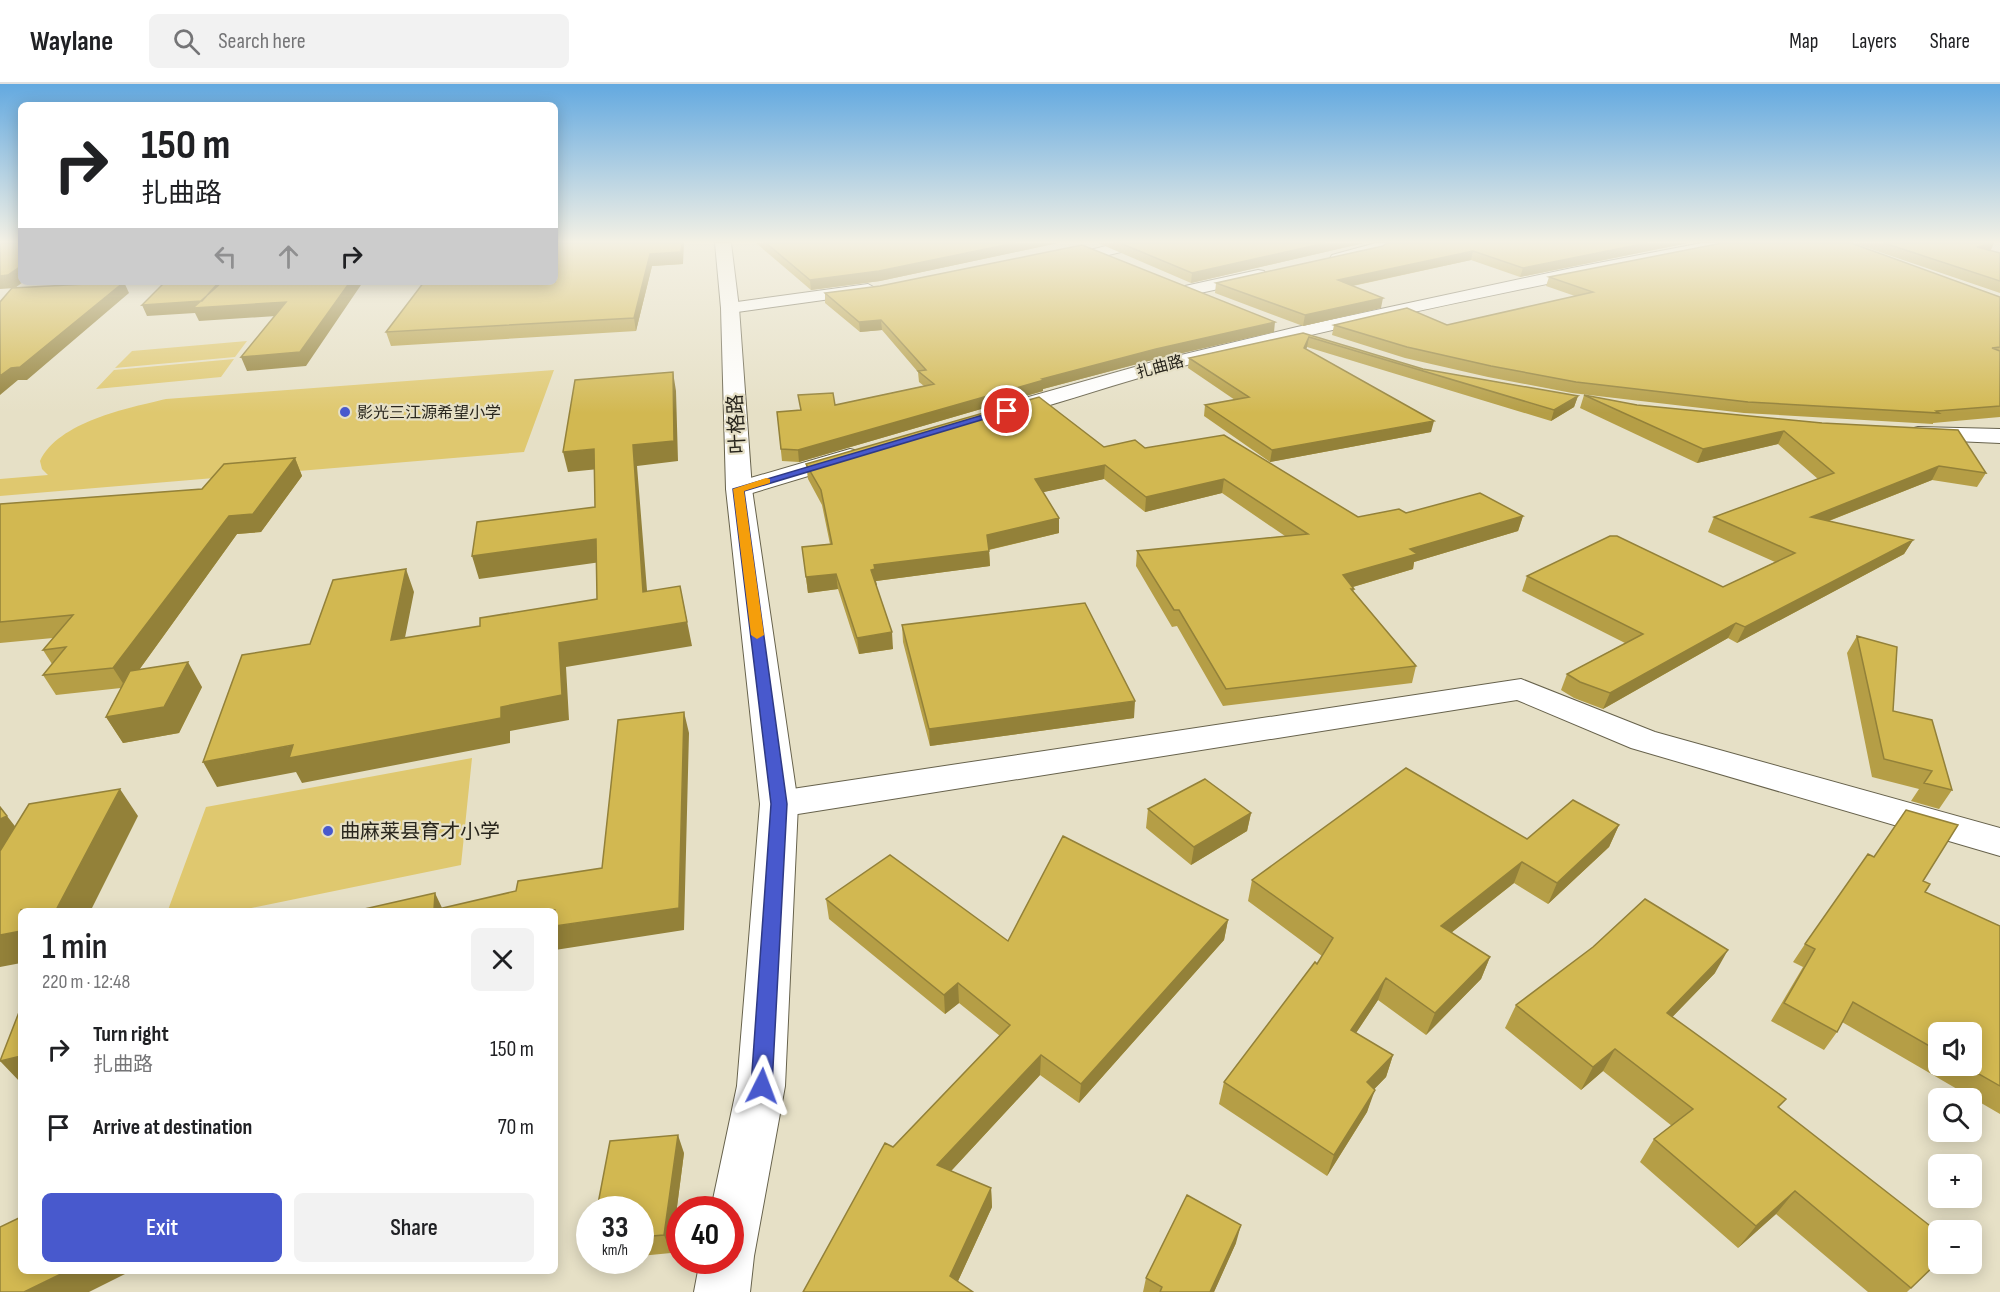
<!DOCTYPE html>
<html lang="en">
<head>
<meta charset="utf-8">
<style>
  :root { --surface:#fff; --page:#f2f2f2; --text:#202124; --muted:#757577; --line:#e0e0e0; --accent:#4859cd }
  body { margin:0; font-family:"Sofia Sans Condensed","Noto Sans SC",sans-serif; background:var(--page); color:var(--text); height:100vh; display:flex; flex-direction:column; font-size:22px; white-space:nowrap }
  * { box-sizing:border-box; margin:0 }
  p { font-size:20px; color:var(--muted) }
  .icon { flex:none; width:33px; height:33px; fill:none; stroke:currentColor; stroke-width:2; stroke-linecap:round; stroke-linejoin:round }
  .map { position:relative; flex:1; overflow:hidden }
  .side { position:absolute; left:18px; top:824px; width:540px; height:366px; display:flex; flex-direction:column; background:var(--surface); border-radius:9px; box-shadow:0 3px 15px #0003 }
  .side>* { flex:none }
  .hud { position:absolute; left:18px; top:18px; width:540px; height:183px; border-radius:9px; box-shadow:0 3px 15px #0003; background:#fff; color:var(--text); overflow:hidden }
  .tools { position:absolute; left:1928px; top:938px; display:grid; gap:12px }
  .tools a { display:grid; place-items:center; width:54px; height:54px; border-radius:9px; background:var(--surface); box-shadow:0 3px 15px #0003; font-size:30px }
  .speed { position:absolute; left:576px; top:1112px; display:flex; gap:12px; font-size:30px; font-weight:700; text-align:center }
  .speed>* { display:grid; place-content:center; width:78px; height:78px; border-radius:50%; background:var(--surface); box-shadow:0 3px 15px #0003; line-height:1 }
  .speed small { font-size:15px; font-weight:400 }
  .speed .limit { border:9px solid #d22; background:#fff; color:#111 }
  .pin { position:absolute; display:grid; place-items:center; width:51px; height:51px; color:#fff; margin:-26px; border:3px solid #fff; border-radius:50%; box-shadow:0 2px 6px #0007 }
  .me { position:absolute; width:66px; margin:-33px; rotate:3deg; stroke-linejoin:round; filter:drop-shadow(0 0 4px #0008) }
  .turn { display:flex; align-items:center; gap:21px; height:126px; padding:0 24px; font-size:27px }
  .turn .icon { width:78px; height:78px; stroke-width:2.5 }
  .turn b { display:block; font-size:42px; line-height:51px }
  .lanes { display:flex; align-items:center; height:57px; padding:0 24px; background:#0003; justify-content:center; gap:30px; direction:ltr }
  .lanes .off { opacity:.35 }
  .round { display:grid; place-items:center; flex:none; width:63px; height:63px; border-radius:9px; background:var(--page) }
  .overview { display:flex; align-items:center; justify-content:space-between; height:102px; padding:0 24px }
  h1 { font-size:36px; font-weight:600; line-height:45px }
  .primary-button { display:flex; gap:12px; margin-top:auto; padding:12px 24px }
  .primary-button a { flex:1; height:69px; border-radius:9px; background:var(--accent); color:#fff; font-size:24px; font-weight:600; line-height:69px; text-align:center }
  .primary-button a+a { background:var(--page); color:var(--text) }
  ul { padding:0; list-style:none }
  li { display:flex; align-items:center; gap:18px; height:78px; padding:0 24px }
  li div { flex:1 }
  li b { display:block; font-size:22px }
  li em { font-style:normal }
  header { display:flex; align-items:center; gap:36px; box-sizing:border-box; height:84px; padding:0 30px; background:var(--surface); border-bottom:2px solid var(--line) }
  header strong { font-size:28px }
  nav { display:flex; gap:33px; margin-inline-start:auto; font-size:21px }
  .search { width:420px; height:54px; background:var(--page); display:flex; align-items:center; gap:15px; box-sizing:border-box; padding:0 21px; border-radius:9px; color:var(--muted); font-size:22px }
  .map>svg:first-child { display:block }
</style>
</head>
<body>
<header>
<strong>Waylane</strong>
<div class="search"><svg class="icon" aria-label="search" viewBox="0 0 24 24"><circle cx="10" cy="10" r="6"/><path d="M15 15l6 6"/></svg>Search here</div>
<nav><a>Map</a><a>Layers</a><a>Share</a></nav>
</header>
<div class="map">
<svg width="2000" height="1208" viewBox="0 0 2000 1208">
  <rect width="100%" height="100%" fill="#e6e0c6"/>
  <path fill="#dfc86f" d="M247,257L235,273L115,284L132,267Z
    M234,275L221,293L96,305L114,286Z
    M554,286L524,368L0,412V395L48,391L42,385L40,377C58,338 128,324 166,315Z
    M472,674L461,781L242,826H168L206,723Z"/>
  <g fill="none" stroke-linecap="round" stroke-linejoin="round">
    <defs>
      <path id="minor" d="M1118,159H1148L1146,162L1096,174L1088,169L1090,166Z
        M1376,159H1395L1381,169L1338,179L1330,174L1332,171Z
        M1702,159H1736L1729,164C1542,200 1355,238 1171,285C1114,300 1058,320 1001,335L993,333L990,328L993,323L1156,277L1297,243L1572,184Z
        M1258,186L1264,187L1266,191L1264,195L1191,211L1182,206L1185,202Z
        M868,200L877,205L874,209L730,229L721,224L730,219Z
        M1918,343L2000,345V359L1910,355L1907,350L1910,345Z
        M850,365L858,367L862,372L858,377L739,413L730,410L726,405L730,400Z
        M1521,595L1655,648L2000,744V772L1631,664L1517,616L779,733L766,729L760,720L766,711L779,707Z"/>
      <path id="tertiary" d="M715,159H731L739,224L752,405L798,720L785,1002L754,1172L750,1208H694L700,1176H730V1125H711L737,1002L760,720L726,405L721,224Z"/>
    </defs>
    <use href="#minor" stroke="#67624c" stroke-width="2"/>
    <use href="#tertiary" stroke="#67624c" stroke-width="2"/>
    <use href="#minor" fill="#fff" fill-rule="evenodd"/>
    <use href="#tertiary" fill="#fff" fill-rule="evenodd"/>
  </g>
  <path fill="#b59e46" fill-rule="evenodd" d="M555,159L683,180L652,182L636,247L391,262L386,248Z
    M756,159H1058L880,197L811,206Z
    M1098,159H1364L1191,199Z
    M1688,159L1520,193L1471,176L1353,202L1381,224L1303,242L1215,209L1216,199L1383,162Z
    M1853,159H1994L1990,167L2000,169V209Z
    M1549,193L2000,213V333L1933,339V340L1744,329L1572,309L1488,293L1405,274L1332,251L1334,241H1447L1575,212L1546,202Z
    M825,209L1274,248L1156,275L1043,305V307L799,378L782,377L777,328L800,326L835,321L924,302L919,298L918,288L882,246L860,248L825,219Z
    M1303,249L1423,285L1578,312L1574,323L1551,337L1307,263L1306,265L1431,348L1270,378L1204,332L1205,321L1235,316L1188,284L1189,274Z
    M1584,311L1637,321L1822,339L1986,389L1977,403L1932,396L1829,437L1913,456L1904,470L1737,559L1728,554L1603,625L1574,614L1561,606L1567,590L1625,559L1522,507L1527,492L1723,503L1775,478L1708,448L1714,433L1818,395L1778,360L1697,379L1580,324Z
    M1104,363L1145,364L1358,433L1406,429L1523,432L1518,447L1414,478L1413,485L1353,503L1354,508L1416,582L1412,599L1223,622L1177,542L1172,543L1136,482L1137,467L1285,452L1222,409L1145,428L1104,395L1043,408L1059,449L989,466L990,482L876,497V501L893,565L859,570L838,505L808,509L802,463L830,460L822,421L808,395L806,380Z
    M295,374L302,392L261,448L237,450L139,586L202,603L179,649L123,659L106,633L121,604L56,611L43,591L52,580L43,566L53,554L0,559V420L202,405Z
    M902,541L1134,634L930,662L903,558Z
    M1857,552L1893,627L1952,706L1939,725L1911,717L1919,705L1872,693L1847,569Z
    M1148,725L1251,729L1247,747L1191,781L1146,744Z
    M1619,741L1609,763L1548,820L1514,799L1451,849L1490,873L1481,895L1426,951L1378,916L1356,949L1393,971L1386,993L1374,1005L1367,1028L1327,1092L1219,1020L1224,998L1317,880L1322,872L1248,817L1252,796Z
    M1923,797L1925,808L2000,842V1030L1842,938L1837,948L1824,966L1771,937L1803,883L1793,878L1805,860ZM1938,948L1971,981H1938Z
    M826,815L1008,857L1228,836L1224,856L1079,1019L1040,991L951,1087L991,1104L992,1123L958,1197L803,1208L893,1063L1000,952L959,919L945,930L829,835Z
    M1715,889L1672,933L1780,1024L1938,1178L1907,1208H1868L1776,1130L1738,1164L1640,1078L1654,1055L1672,1042L1603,987L1581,1006L1505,944L1516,921Z
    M684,1069L671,1169L640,1172V1125Z
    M1236,1159L1214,1208H1143L1146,1194Z"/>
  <path fill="#938139" d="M682,159H684L683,180L652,182L636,247L634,234L650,170Z
    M1015,159H1058L880,197L811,206L810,196Z
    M1326,159H1364L1191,199L1192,189Z
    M1647,159H1688L1520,193L1523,184Z
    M1994,159L1990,168L1977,163Z
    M1473,167L1471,176L1337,205L1338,196Z
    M21,182V198H23L15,204L0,205V192Z
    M124,198L129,209L27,296H18L0,311V292Z
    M219,198H233L286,218L291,231L199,237L195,229L147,232L142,221Z
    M350,198H363L306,282L247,287L241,273Z
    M1383,214L1381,224L1303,242L1305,231Z
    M881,236L882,246L860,248L859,238Z
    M1275,238L1274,248L1156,275L1043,305V307L799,378L798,366L1042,295L1156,265Z
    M1309,253L1307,263L1302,274L1304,264Z
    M673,288L676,307L678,377L637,382L649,531L643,508L633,361Z
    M1578,312L1574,323L1551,337L1554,326Z
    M1434,337L1431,348L1270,378L1272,366Z
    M1784,347L1778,360L1697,379L1703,365Z
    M594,365L599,385L568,388L563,368Z
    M295,374L302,392L261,448L237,450L126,604L113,584L229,432Z
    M1105,381L1104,395L1035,410V395Z
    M1939,382L1932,396L1803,447L1811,433Z
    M1224,395L1222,409L1145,428L1146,413Z
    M1523,432L1518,447L1414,478L1413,485L1339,507L1343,491L1410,465Z
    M1059,434V449L987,466V451Z
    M596,455L601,478L479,495L472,472Z
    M1913,456L1904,470L1737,559L1745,543Z
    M989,467L990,482L876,497L877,501L872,502L871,486L874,481Z
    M406,485L414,508L400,579L391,556Z
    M836,490L838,505L808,509L806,493Z
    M680,502L692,562L566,583L569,636L510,647V659L302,699L296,688L217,703L203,678L501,623L559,559Z
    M1736,539L1728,554L1603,625L1610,609Z
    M892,548L893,565L859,570L857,554Z
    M188,578L202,603L179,649L123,659L106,633Z
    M1135,617L1134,634L930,662L929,645Z
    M684,628L689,649L684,846L555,866V842L679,824Z
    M120,705L138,732L91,826H56Z
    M1251,729L1247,747L1191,781L1194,763Z
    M7,732L25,755L0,767V735Z
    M1619,741L1609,763L1548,820L1557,799Z
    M1522,778L1514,799L1433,863L1441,842Z
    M435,809L443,826H434Z
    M1228,836L1224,856L1079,1019L1081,1000Z
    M21,847V879L0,883V851Z
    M1728,866L1715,889L1654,952L1667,929Z
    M1490,873L1481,895L1426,951L1435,929Z
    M1386,894L1378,916L1344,967L1351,946Z
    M958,899L959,919L945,930L944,911Z
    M1615,965L1603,987L1581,1006L1593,983Z
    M1041,971L1040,991L939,1100L937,1081Z
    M1393,971L1386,993L1360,1020L1367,998Z
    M21,972V999L0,977Z
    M1375,1006L1367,1028L1327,1092L1334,1071Z
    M678,1051L684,1069L671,1169L664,1151Z
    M991,1104L992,1123L953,1208L950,1192Z
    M1795,1107L1776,1130L1738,1164L1756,1142Z
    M1241,1141L1236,1159L1214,1208H1210Z
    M69,1186H133L89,1208H24Z"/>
  <path fill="#d2b851" stroke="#938139" stroke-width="1.5" d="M0,159H21V182L8,191L0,192Z
    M555,159H682L681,168L650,170L634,234L386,248L424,198H555Z
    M766,159H1015L879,187L810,196Z
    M1120,159H1326L1192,189Z
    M1387,159H1647L1523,184L1473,167L1338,196L1383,214L1305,231L1216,199L1383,162Z
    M1722,159H1851L2000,213V263L1992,264L2000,267V322L1936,327L1939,329L1748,318L1576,298L1491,282L1407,263L1334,241L1407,224L1447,241L1593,208L1549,193Z
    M1884,159H1993L1977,163L2000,169V197Z
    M1082,161L1275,238L1156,265L1042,295L1044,296L798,366L781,365L777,328L801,326L798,311L833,309L835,321L934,300L918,287L926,286L881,236L859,238L825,209L880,202Z
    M124,198L20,283L11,284L0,292V218L12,204Z
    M165,198H219L202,217L142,221Z
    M222,198H350L300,268L241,273L286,218L193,224Z
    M1303,249L1423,285L1578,312L1554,326L1309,253L1304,264L1434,337L1272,366L1205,321L1249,313L1189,274Z
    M673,288L674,357L633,361L643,508L680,502L687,538L559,559L562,611L501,623V634L289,674L293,661L203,678L242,571L310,560L333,496L406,485L391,556L480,542V534L597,515L596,455L472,472L477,438L595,423L594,365L563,368L575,296Z
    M1584,311L1637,321L1822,339L1958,346L1986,389L1939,382L1811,433L1913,456L1745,543L1736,539L1610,609L1580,598L1567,590L1643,550L1527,492L1610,452H1617L1723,503L1795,469L1714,433L1834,389L1784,347L1703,365Z
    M1039,313L1104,363L1135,356L1145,364L1224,351L1358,433L1399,425L1406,429L1480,409L1523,432L1410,465L1417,470L1343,491L1354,505H1351L1416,582L1226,605L1179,526H1174L1137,467L1308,450L1224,395L1146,413L1105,381L1035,395L1059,434L987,451L989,467L874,481L875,485L871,486L892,548L857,554L836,490L806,493L802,463L832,460L821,406L806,380Z
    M295,374L253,430L229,432L113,584L43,591L66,563L43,566L73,531L0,538V420L202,405L224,380Z
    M1085,519L1135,617L929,645L902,541Z
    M1857,552L1897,563L1893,627L1932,636L1952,706L1924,699L1932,687L1884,675Z
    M188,578L164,623L106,633L130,587Z
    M684,628L679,824L555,842V826H360L435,809L434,826L516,807L518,797L602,784L618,636Z
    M1406,684L1527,755L1573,716L1619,741L1557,799L1522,778L1441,842L1490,873L1435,929L1386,894L1351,946L1393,971L1367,998L1375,1006L1334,1071L1224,998L1315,878L1317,880L1333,854L1252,796Z
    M1205,695L1251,729L1194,763L1148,725Z
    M120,705L56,826H21V847L0,851V767L29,720Z
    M0,723L7,732L0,735Z
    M1906,726L1958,741L1923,797L1930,800L1925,808L2000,842V1002L1963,981H1971V948H1938V967L1853,918L1837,948L1784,919L1815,865L1805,860L1868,770L1874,773Z
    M1063,752L1228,836L1081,1000L1041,971L937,1081L991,1104L950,1192L973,1208H803L885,1059L893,1063L1010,941L958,899L944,911L826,815L890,771L1008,857Z
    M1645,815L1728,866L1667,929L1786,1015L1778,1023L1938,1148V1178L1911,1204L1795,1107L1756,1142L1654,1055L1693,1025L1615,965L1593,983L1516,921L1593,863Z
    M21,923V972L0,977Z
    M678,1051L664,1151L640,1153V1125H597L610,1057Z
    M1187,1111L1241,1141L1210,1208H1160L1162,1203L1146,1194Z
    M21,1133V1186H69L24,1208H0V1143Z"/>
  <linearGradient id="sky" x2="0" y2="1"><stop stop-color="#63a9e0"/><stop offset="0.48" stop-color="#f4f1e5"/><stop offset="1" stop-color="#f4f1e5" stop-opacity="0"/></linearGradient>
  <rect width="2000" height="329" fill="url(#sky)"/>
  <path fill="#4859cd" stroke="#2f3a85" stroke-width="1.5" d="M1003,325L1011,327L744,407L787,720L772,1002L769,1008L762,1011L754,1008L751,1002L771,720L733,405Z"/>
  <path fill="#f59e0b" d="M766,394L770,395V399L744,407L764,551L757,555L751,551L733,405Z"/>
  <g fill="#4859cd" stroke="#e6e0c6" stroke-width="2">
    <circle cx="345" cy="328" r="6"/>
    <circle cx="328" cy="747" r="6"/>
  </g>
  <g text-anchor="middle" stroke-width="4.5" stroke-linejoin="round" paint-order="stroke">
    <g font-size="16" fill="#29261d" stroke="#e6e0c6">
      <text transform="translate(1160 282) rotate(-15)" y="6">扎曲路</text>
    </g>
    <g font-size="16" fill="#29261d" stroke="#e6e0c6" text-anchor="start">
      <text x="357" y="334">影光三江源希望小学</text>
    </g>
    <g font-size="20" fill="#29261d" stroke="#e6e0c6">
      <text transform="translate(736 340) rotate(-93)" y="7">叶格路</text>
    </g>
    <g font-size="20" fill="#29261d" stroke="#e6e0c6" text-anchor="start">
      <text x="340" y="754">曲麻莱县育才小学</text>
    </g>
  </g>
</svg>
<div class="tools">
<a><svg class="icon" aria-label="sound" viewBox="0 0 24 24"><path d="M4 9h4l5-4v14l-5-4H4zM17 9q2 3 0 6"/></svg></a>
<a><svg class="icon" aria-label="search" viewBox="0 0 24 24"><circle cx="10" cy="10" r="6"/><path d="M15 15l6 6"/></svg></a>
<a>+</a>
<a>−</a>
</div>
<div class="speed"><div>33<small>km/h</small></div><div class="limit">40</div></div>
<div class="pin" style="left:1007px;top:327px;background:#d93025"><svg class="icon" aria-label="arrive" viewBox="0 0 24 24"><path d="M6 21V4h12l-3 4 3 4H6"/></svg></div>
<svg class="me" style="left:762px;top:1002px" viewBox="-20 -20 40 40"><path d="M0-17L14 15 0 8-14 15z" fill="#4859cd" stroke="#fff" stroke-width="4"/></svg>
<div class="hud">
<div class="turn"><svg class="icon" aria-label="right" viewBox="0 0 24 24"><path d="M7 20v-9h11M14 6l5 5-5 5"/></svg><div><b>150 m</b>扎曲路</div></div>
<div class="lanes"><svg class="icon off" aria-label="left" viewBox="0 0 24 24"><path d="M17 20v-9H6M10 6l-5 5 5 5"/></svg><svg class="icon off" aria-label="ahead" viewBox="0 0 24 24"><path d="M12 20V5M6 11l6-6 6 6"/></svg><svg class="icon" aria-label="right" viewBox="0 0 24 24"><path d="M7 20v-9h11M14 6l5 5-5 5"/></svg></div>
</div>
<section class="side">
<div class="overview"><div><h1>1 min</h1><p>220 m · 12:48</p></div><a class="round"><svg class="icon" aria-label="close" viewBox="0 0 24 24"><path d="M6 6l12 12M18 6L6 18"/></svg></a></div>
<ul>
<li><svg class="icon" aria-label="right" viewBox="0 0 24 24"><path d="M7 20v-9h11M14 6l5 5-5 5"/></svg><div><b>Turn right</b><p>扎曲路</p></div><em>150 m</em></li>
<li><svg class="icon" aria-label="arrive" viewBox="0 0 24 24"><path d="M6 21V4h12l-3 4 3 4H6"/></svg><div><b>Arrive at destination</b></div><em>70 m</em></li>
</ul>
<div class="primary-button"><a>Exit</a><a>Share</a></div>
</section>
</div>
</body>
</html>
